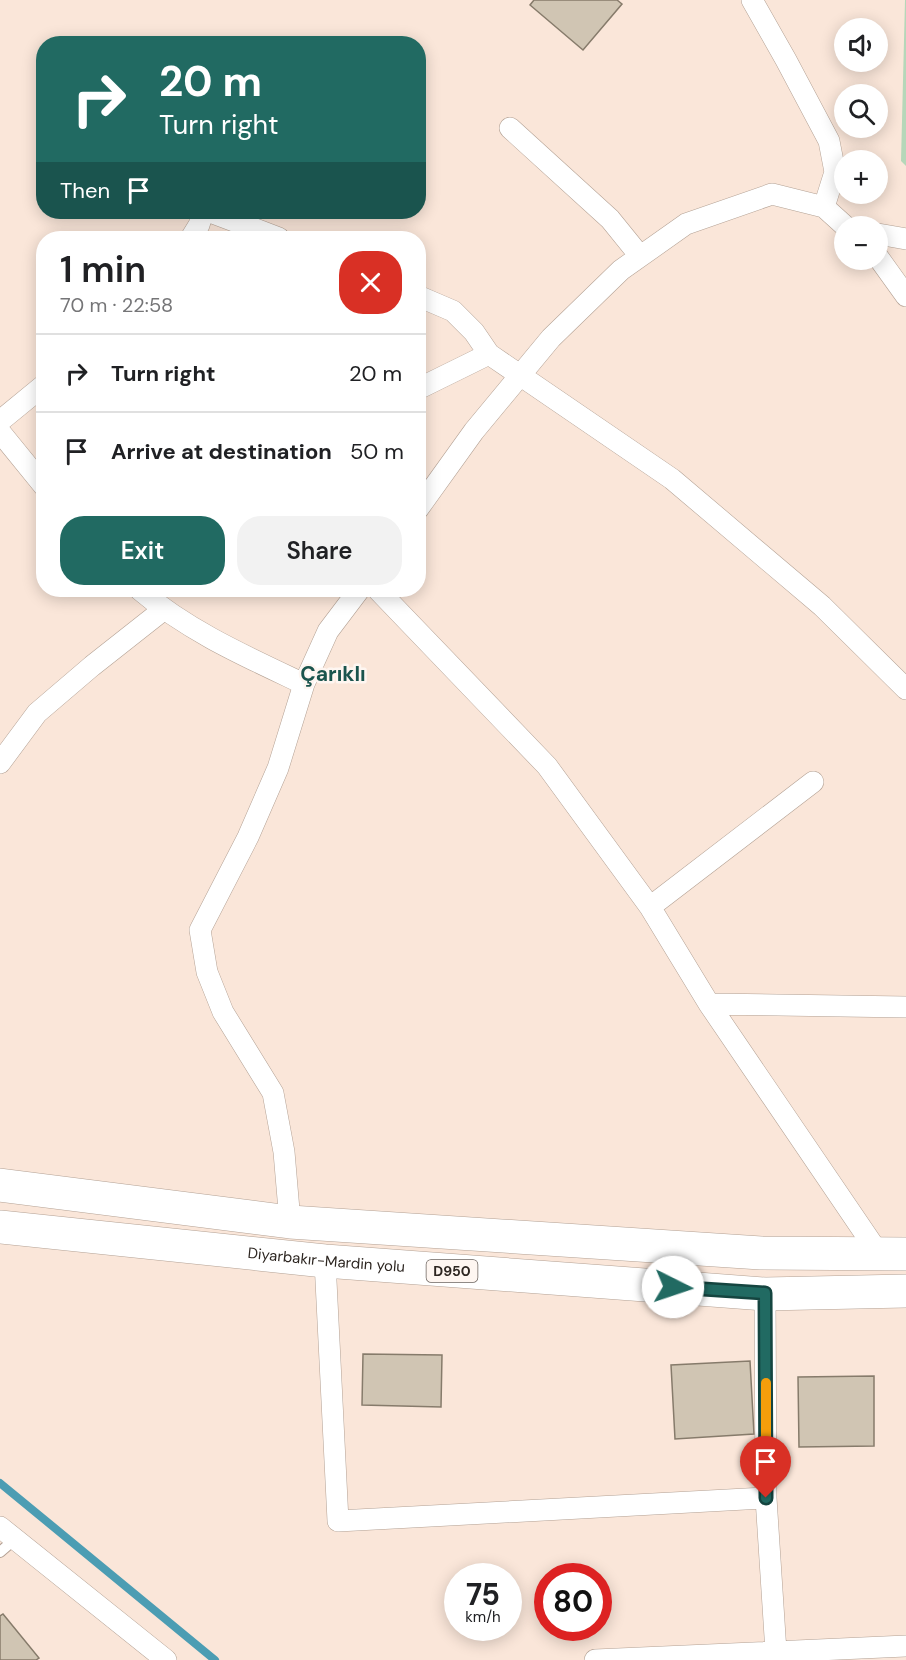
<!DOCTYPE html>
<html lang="en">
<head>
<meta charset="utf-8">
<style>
  :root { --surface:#fff; --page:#f2f2f2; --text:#202124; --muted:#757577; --line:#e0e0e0; --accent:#216a62 }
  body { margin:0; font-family:"DM Sans",sans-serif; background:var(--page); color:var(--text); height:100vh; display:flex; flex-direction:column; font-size:22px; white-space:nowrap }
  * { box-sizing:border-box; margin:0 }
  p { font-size:20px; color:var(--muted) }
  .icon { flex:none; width:33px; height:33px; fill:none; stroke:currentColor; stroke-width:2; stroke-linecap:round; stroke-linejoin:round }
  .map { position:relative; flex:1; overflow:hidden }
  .panel { position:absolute; left:36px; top:231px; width:390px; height:366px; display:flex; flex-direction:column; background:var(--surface); border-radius:24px; box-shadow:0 3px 15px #0003 }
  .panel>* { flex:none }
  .hud { position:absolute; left:36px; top:36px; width:390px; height:183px; border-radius:24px; box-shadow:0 3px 15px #0003; background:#216a62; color:#fff; overflow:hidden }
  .controls { position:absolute; left:834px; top:18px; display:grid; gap:12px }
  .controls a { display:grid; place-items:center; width:54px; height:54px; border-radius:50%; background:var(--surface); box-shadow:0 3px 15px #0003; font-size:30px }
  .speed { position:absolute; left:444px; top:1563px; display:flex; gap:12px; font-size:30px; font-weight:700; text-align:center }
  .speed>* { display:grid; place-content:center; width:78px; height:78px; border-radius:50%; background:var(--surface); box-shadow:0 3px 15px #0003; line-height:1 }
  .speed small { font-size:15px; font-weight:400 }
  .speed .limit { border:9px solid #d22; background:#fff; color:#111 }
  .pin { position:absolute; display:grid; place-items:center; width:51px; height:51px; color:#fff; margin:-62px -26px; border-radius:50% 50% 50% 0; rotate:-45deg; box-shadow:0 0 6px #0007 }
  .pin .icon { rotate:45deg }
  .me { position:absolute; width:66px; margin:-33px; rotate:94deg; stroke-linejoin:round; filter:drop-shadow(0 0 4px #0008) }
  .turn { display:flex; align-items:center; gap:21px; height:126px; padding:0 24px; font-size:27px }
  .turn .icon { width:78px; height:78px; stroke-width:2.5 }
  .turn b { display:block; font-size:42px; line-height:51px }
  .then { display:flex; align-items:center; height:57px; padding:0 24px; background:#0003; gap:12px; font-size:22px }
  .round { display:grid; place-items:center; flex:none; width:63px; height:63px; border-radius:24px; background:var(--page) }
  .headline { display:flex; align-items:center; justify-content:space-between; height:102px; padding:0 24px }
  h1 { font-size:36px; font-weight:600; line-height:45px }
  .button { display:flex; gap:12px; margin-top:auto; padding:12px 24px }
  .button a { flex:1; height:69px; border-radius:24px; background:var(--accent); color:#fff; font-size:24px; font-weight:600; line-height:69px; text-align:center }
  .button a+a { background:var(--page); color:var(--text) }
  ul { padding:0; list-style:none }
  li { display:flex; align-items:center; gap:18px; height:78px; padding:0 24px; border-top:2px solid var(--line) }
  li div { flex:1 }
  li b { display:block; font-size:22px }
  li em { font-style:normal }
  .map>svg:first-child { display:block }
</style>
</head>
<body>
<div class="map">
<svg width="906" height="1660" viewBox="0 0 906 1660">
  <rect width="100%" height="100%" fill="#fae6d9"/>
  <path fill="#b6d7b9" d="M905,0H906V166L901,161Z"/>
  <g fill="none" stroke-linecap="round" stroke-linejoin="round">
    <path stroke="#4c9db3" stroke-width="8" d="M0,1483L215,1660"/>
  </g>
  <path fill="#d0c5b3" stroke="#867b6b" stroke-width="1.5" d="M534,0H617L622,4L583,50L530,5Z
    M363,1354L442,1355L441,1407L362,1405Z
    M750,1361L754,1434L675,1439L671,1365Z
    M874,1376V1446L799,1447L798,1377Z
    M3,1614L39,1658L36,1660H0V1616Z"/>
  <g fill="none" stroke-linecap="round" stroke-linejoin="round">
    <defs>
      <path id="lane" d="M0,1552L15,1539"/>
      <path id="street" d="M752,0L786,60L829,141L835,172L824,207
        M510,128L610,219L640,256
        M210,212L279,238
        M878,234L906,239
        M191,238L199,225L203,212
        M878,257L906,296
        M418,296L453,311L474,332L489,354
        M418,389L489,354L672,479L822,606L906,689
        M0,421L44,385
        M0,432L44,486
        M418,509L474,431L551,338L621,270L686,224L772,194L824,207L845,226
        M140,590C188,631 247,657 304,684
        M378,590L547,766L650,907L709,1004L879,1254
        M0,763L37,713L92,666L163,610
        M650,907L813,782
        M709,1004L906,1007
        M290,1222L284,1152L273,1093L223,1012L207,972L200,930L248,837L278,768L304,684L328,631L359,590
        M325,1261L338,1521L766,1498
        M765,1294L766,1498L776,1652
        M0,1527L166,1660
        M595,1660L906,1646"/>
      <g id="highway">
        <path d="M0,1185L290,1222L761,1253L906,1254"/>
        <path id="s1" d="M0,1227L325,1261L765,1294L906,1291"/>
      </g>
    </defs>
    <use href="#lane" stroke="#b3a194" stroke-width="12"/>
    <use href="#street" stroke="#b3a194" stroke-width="22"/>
    <use href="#highway" stroke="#b3a194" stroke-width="34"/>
    <use href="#lane" stroke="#fff" stroke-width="10"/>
    <use href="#street" stroke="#fff" stroke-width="21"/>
    <use href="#highway" stroke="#fff" stroke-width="33"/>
  </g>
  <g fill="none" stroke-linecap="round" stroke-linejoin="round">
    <defs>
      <path id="route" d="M673,1287L765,1293L766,1498"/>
    </defs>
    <use href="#route" stroke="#154540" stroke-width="15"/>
    <use href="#route" stroke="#216a62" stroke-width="10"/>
    <path stroke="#f59e0b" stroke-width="10" d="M766,1383V1443"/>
  </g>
  <g text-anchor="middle" stroke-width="5" stroke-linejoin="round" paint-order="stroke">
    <rect fill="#fef6f1" stroke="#6c645f" stroke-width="1.5" x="426.5" y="1260" width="51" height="22" rx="4.5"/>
    <g font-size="14" font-weight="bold" fill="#2d2621">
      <text x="452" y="1276">D950</text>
    </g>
    <g font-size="15" fill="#2d2621" stroke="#fef6f1">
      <text dy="5" stroke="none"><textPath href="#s1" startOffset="328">Diyarbakır-Mardin yolu</textPath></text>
    </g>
    <g font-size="21" font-weight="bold" fill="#1a544d" stroke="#fef6f1">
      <text x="333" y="681">Çarıklı</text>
    </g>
  </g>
</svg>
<div class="controls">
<a><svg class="icon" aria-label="sound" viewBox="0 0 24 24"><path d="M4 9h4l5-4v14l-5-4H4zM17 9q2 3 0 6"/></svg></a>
<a><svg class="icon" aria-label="search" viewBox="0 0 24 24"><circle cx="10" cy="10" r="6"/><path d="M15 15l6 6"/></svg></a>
<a>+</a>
<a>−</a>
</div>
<div class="speed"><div>75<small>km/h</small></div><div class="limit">80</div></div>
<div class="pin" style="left:766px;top:1498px;background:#d93025"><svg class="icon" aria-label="arrive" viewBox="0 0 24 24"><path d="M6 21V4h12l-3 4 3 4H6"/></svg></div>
<svg class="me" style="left:673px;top:1287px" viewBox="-20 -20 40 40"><circle r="19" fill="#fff"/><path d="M0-13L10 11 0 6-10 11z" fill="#216a62"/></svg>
<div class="hud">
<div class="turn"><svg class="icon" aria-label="right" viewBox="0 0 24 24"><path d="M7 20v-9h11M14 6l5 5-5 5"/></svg><div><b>20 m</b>Turn right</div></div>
<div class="then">Then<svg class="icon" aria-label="arrive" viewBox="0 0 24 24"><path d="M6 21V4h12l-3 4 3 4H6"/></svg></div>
</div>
<section class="panel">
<div class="headline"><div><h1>1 min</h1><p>70 m · 22:58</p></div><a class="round" style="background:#d93025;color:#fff"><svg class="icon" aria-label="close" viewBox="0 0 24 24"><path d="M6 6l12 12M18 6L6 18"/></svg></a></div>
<ul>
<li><svg class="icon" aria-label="right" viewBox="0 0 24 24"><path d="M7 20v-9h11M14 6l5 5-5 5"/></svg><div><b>Turn right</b></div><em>20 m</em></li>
<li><svg class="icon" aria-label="arrive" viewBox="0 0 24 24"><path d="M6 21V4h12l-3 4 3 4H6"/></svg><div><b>Arrive at destination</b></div><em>50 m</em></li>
</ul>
<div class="button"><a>Exit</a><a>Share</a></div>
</section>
</div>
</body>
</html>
